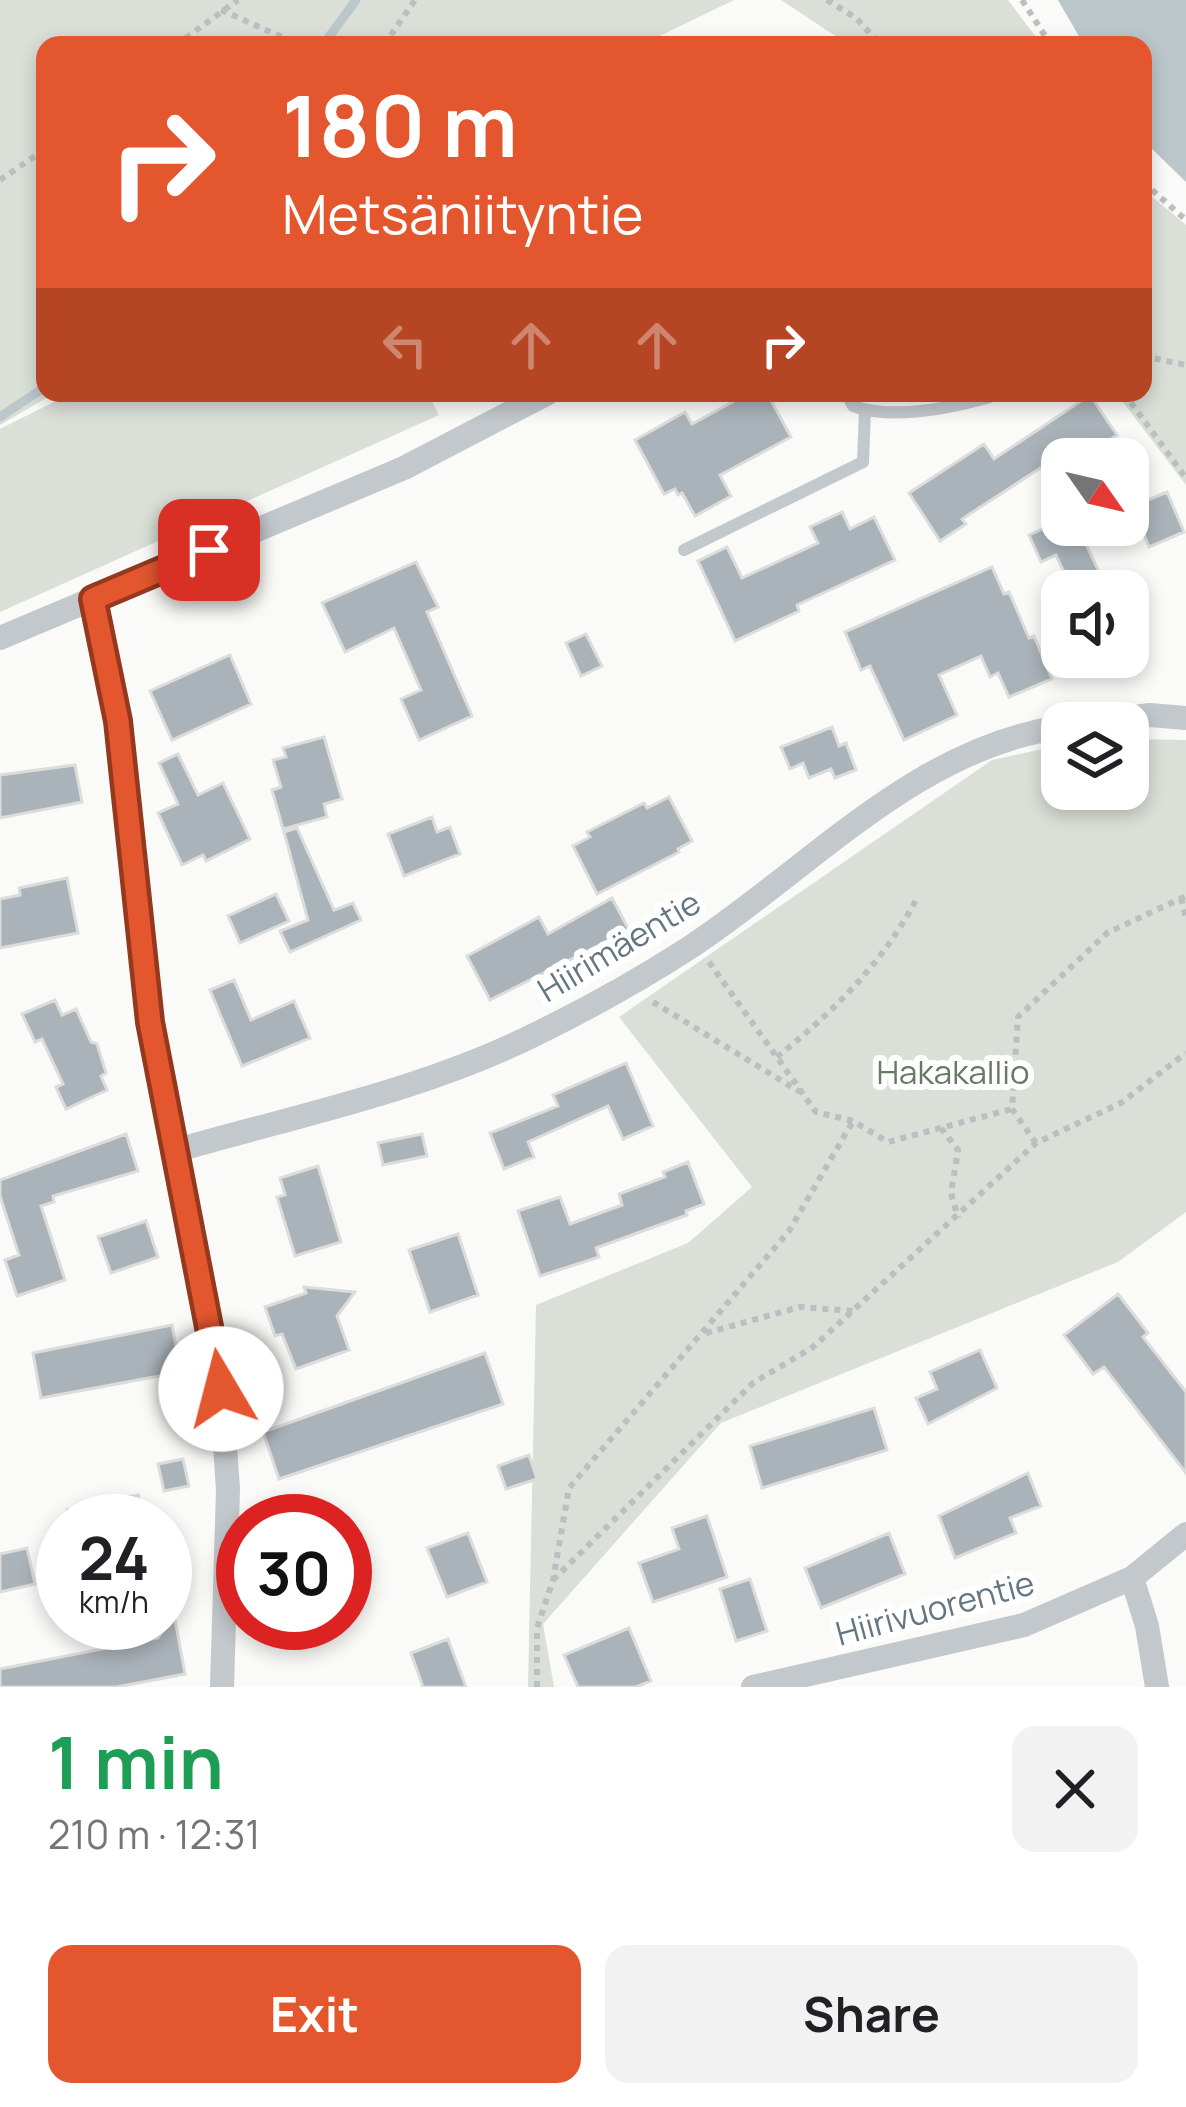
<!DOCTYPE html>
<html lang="en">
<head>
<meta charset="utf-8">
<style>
  :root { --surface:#fff; --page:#f2f2f2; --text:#202124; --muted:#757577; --accent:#e4572e }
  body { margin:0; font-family:Manrope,sans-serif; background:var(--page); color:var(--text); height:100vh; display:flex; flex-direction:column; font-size:45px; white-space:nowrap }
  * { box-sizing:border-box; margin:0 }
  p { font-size:39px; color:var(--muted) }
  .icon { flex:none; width:66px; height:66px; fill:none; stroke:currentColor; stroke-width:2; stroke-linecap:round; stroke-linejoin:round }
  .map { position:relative; height:1687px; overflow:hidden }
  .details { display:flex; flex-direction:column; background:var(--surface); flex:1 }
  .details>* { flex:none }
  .banner { position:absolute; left:36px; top:36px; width:1116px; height:366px; border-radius:24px; box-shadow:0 6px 18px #0003; background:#e4572e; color:#fff; overflow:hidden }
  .needle { width:78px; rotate:124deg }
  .tools { position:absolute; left:1041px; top:438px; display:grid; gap:24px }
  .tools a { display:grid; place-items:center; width:108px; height:108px; border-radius:24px; background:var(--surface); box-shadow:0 6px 18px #0003; font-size:60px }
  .speed { position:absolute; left:36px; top:1494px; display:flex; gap:24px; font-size:60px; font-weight:700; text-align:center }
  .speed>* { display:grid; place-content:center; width:156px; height:156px; border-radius:50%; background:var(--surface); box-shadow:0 6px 18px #0003; line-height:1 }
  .speed small { font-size:30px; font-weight:400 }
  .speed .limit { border:18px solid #d22; background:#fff; color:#111 }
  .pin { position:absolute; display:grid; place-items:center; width:102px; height:102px; color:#fff; margin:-51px; border-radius:24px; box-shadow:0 6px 18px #0006 }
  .me { position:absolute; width:132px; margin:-66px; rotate:352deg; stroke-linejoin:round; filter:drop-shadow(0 0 9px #0008) }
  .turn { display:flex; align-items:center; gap:42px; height:252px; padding:0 48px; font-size:54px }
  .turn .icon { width:156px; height:156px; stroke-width:2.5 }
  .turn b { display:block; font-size:84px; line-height:102px }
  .lanes { display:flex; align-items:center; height:114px; padding:0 48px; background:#0003; justify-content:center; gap:60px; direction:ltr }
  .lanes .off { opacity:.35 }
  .round { display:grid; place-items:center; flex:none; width:126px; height:126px; border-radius:24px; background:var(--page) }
  .head { display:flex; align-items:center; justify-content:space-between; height:204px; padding:0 48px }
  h1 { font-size:72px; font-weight:700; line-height:90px; color:#1e9e55 }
  .primary-button { display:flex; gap:24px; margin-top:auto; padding:24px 48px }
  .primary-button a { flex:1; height:138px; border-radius:24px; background:var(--accent); color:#fff; font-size:48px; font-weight:700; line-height:138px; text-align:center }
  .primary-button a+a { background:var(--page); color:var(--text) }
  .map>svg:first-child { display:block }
</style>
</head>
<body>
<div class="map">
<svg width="1186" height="1687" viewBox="0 0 1186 1687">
  <rect width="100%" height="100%" fill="#fafaf8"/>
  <path fill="#dadfd7" d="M0,0H734L641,45H45V393H55L0,425Z
    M781,0H1008L1042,45H849Z
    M1143,189L1186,225V485L1116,393H1143Z
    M72,393H428L439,415L0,612V429Z
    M1128,739L1186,740V1212L1118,1262L721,1423L543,1624L554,1687H528L536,1305L688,1243L752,1187L619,1017L992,760L1062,745V789H1128Z"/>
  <path fill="#bbc7cb" d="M1058,0H1186V182L1143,140V45H1084Z"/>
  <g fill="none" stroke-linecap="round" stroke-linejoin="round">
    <path stroke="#bbc7cb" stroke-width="9" d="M323,45L356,0
      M0,417L45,387"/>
  </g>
  <path fill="#aab3b9" stroke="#dcdcda" stroke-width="3" d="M749,393H767L791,437L720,475L731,496L695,516L682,493L678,495L675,489L664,494L635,440L685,412L692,424Z
    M1090,395L1117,435L1081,459H1062V497L1042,467L962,519L966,524L940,541L909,493L984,444L994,459Z
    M1167,492L1184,532L1149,547L1133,506Z
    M842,512L850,529L874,517L895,560L797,605L799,611L735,641L698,561L727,547L742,578L818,543L810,527Z
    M1051,525H1077L1108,591H1073L1056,555L1041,562L1029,535Z
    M416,562L438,607L427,612L472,716L419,740L401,699L421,690L394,628L345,652L322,603Z
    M992,567L1004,594L1009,592L1029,638L1034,636L1052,679L1009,697L998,673L990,677L981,656L939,675L957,715L904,740L870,666L861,670L845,632Z
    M586,634L602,666L581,676L566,643Z
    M230,655L251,704L172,740L150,691Z
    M832,727L839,746L846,743L856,770L835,778L831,769L809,778L803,763L790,769L781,747Z
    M324,737L342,799L324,804L327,817L283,829L272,790L281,787L273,760L286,757L283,748Z
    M178,754L198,795L223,783L250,839L206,861L203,855L182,865L158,813L178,804L159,763Z
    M75,765L82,802L0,818V775Z
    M669,797L692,841L678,849L679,852L597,894L573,846L590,837L587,832L644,803L647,808Z
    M432,817L437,832L450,827L460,854L404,876L388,834Z
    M297,828L334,910L353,903L361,920L290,952L280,931L308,920L284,832Z
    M67,878L78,933L0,948V899L20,895L19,888Z
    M276,894L289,921L240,943L228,916Z
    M612,898L629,930L490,1000L467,956L539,917L548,934Z
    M234,980L251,1020L294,1001L310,1038L242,1066L210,990Z
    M55,1000L62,1015L76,1009L91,1042L97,1044L106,1073L101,1076L107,1090L66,1109L56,1087L63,1084L42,1039L35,1042L22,1014Z
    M626,1063L653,1126L623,1139L608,1106L528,1142L534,1157L504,1169L490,1133L558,1106L553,1095Z
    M126,1134L138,1171L53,1196L54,1202L41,1206L65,1280L17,1296L5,1260L19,1255L0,1196V1180Z
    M422,1134L427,1156L383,1165L378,1143Z
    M688,1162L704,1204L686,1211L687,1215L596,1248L599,1257L540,1276L518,1211L560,1197L570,1224L622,1205L619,1194L665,1177L663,1172Z
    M318,1166L341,1242L295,1256L277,1197L285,1195L280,1178Z
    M146,1221L158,1257L111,1273L98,1237Z
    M458,1234L478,1295L430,1312L409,1250Z
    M304,1287L355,1292L337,1316L349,1350L296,1369L282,1334L275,1336L265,1307L306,1293Z
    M1118,1294L1148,1333L1143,1337L1186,1392V1473L1104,1367L1093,1374L1064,1335Z
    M172,1325L181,1372L41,1398L33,1353Z
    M980,1350L997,1388L928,1424L916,1398L937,1389L930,1372Z
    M485,1353L503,1404L279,1479L263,1432Z
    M874,1408L887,1450L762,1488L750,1446Z
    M529,1455L537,1479L506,1489L498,1466Z
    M183,1459L189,1486L164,1491L158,1464Z
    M1028,1473L1041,1506L1010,1518L1016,1533L955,1558L939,1516Z
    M138,1495L144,1521H68L67,1510Z
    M707,1516L727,1577L653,1602L639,1563L679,1549L672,1528Z
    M468,1533L487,1582L447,1597L427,1548Z
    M889,1533L905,1574L821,1608L805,1568Z
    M27,1548L35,1584L0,1592V1554Z
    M750,1579L767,1631L736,1641L720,1589Z
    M174,1614L185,1674L117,1687H0V1669L158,1638Z
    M629,1628L651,1681L636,1687H578L564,1655Z
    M448,1639L466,1687H423L411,1653Z"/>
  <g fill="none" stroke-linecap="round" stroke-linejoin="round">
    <path stroke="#bbbfc2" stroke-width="6" stroke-dasharray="6 6" stroke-linecap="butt" d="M827,0L856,18L881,45
      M1022,0L1051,45
      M221,10L300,45
      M176,45L238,0
      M384,45L415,0
      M0,180L45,149
      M1143,182L1186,220
      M1143,356L1186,365
      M1124,393L1186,478
      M1181,898L1186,918
      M709,962L816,1112L853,1121L888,1142L1012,1109
      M653,1002L800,1092
      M777,1057C832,1013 883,963 916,900
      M941,1128L958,1150L951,1193L958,1218
      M1036,1143L1012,1109L1018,1017L1107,933L1186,896
      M706,1333L800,1307L853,1311
      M553,1580L753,1383L813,1347L1036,1143L1121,1103L1186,1053
      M537,1687V1628L553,1580L569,1488L789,1231L853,1121"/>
    <path stroke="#c3c8cc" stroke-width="12" d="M846,393L853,406C892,420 951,408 990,397
      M684,550L863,462L865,410"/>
    <path stroke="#c3c8cc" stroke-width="24" d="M93,599L118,721L150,1022L219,1361L228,1489L222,1687
      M0,638L404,468L548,393
      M1093,723L1150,715L1186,718
      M174,1151C295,1116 425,1090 538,1033C589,1008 641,979 689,948C807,871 916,747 1062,727
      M1132,1578L1147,1626L1157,1687
      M753,1687L1024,1625L1132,1578L1186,1534"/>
  </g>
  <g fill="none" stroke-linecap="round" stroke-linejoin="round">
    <defs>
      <path id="route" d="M209,550L93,599L118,721L150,1022L221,1389"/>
    </defs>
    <use href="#route" stroke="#94391e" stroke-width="30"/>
    <use href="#route" stroke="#e4572e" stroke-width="21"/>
  </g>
  <g text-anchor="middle" stroke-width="12" stroke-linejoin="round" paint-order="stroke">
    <g font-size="33" fill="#657683" stroke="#fff">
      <text transform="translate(619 946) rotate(-31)" y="12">Hiirimäentie</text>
      <text transform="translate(935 1608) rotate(-15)" y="12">Hiirivuorentie</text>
    </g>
    <g font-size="33" fill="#687a64" stroke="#fff">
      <text x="953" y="1084">Hakakallio</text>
    </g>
  </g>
</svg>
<div class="tools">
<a><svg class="needle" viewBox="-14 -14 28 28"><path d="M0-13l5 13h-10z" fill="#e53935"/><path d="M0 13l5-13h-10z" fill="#757577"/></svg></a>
<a><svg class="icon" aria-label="sound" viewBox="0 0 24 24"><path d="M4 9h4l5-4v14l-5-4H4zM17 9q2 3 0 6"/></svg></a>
<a><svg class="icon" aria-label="layers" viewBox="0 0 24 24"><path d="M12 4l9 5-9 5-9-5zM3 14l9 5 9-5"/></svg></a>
</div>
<div class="speed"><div>24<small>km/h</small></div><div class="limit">30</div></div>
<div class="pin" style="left:209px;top:550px;background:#d93025"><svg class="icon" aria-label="arrive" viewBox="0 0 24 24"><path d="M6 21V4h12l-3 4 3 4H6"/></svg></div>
<svg class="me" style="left:221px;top:1389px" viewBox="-20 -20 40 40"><circle r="19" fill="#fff"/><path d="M0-13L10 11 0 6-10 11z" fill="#e4572e"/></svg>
<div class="banner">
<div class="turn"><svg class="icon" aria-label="right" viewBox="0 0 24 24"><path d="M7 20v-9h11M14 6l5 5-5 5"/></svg><div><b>180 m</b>Metsäniityntie</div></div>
<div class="lanes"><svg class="icon off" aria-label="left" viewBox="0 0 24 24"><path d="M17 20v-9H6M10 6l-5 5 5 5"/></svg><svg class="icon off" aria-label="ahead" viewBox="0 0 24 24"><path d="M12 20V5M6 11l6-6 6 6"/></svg><svg class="icon off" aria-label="ahead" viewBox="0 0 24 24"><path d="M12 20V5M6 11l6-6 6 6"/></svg><svg class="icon" aria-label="right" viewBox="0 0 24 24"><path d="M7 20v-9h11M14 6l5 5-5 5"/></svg></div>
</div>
</div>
<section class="details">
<div class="head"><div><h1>1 min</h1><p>210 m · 12:31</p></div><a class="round"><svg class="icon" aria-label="close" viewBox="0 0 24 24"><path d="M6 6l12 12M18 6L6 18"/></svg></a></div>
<div class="primary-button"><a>Exit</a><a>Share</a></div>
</section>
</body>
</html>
